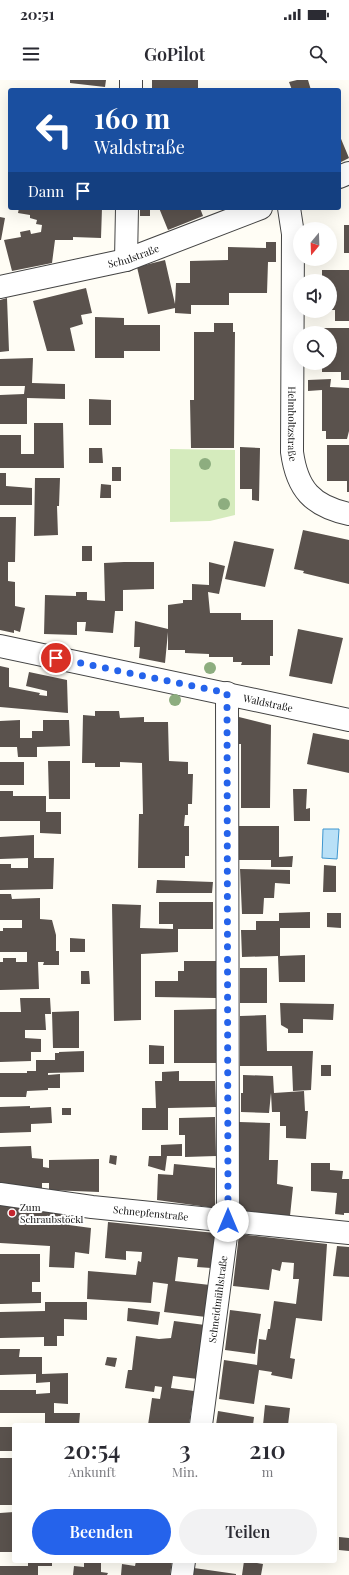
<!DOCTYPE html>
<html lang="de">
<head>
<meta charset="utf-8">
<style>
  :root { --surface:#fff; --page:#f2f2f3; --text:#2b2b33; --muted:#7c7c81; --accent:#2563eb }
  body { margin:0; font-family:"Playfair Display",serif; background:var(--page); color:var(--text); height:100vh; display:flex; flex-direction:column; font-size:15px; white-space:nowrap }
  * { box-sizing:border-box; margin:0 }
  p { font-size:13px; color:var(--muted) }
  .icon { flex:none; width:22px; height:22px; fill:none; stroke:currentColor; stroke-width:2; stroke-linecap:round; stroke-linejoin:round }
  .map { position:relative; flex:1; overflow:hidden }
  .drawer { position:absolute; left:12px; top:1343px; width:325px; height:140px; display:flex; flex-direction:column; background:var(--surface); border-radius:4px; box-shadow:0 4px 16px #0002 }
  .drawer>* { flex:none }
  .guide { position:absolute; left:8px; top:8px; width:333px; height:122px; border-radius:4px; box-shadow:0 4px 16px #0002; background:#1a4fa0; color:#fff; overflow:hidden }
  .needle { width:26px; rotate:199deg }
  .controls { position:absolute; left:293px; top:142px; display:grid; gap:8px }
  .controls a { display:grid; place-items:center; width:44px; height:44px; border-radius:50%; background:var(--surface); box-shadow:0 4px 16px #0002; font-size:20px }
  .pin { position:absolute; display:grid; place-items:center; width:34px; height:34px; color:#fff; margin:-17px; border:2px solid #fff; border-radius:50%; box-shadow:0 1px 4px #0007 }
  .me { position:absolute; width:44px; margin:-22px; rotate:0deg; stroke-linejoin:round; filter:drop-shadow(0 0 3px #0008) }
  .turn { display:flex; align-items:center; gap:14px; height:84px; padding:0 20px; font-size:18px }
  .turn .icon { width:52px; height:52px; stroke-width:2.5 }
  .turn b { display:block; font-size:28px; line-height:34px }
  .then { display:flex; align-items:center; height:38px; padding:0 20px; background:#0003; gap:8px; font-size:15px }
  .eta { display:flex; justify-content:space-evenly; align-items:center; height:68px; text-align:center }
  .eta b { font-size:24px; font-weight:600; line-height:28px }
  .button { display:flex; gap:8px; margin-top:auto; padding:8px 20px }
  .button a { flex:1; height:46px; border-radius:24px; background:var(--accent); color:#fff; font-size:16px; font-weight:600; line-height:46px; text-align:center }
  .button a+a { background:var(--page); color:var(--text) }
  .status { display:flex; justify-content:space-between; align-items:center; height:28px; padding:0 20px; background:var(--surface); direction:ltr }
  .status svg { height:11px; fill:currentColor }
  header { display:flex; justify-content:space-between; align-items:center; height:52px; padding:0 20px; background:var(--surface); font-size:18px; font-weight:600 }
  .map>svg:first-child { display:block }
</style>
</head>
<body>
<div class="status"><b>20:51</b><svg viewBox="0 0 49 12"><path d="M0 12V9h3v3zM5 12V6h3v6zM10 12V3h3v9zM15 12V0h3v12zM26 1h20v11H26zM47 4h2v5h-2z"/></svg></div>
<header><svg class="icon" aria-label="menu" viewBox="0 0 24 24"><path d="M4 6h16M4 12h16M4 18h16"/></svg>GoPilot<svg class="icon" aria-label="search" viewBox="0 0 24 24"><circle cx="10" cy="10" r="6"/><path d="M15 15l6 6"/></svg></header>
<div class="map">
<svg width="349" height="1495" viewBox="0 0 349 1495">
  <rect width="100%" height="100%" fill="#fffdf5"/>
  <path fill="#d5ebbd" d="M170,369L235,370V435L210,441L170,442Z"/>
  <path fill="#b9e0f7" stroke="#3f96cf" d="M323,749H339L337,779L322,778Z"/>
  <path fill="#5a524d" d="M70,0H106L105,7L70,3Z
    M152,0H198V10H152Z
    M297,0H308L311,10H292L289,2Z
    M339,54L349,78L339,83Z
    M19,128H102L101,158L73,157V160H55L52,183L12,191L4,160L21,157L20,152L30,150L31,154L41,152L42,145L36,144L37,140L30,138V135L18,133Z
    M140,128H150V136H140Z
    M159,128H200L203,136L168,150Z
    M0,137L5,138L1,160H0Z
    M344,145H349V173H344Z
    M266,162H276V182H268L267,213H229V225H191V234L175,233V228L148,234L137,187L165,180L175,224L176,203H190V181L228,180V167L266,168Z
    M322,190H349V241H335V230H330V201H322Z
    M86,208L92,233L81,235L83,244L70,248L75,271H47L33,221Z
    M7,218L9,271L0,272V220Z
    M95,237L124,238V245H160V271H124V278H95Z
    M214,243H233V252H235L234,368H191L190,320H194V252H214Z
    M322,248H349V300H341V292H322V283H330V253H322Z
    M33,278L32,303L65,304V319L27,318V344H0V315L24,314L25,306H0V279Z
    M331,299L330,307L349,308V351L347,359H326V351H322V310L308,311V300Z
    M89,319L111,320V345H89Z
    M34,343H63L64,388H0V355H21V374H34Z
    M327,365H349V412H347V401H327Z
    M240,367L260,368L259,421L252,420V409H240Z
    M89,368H102L103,383H89Z
    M112,387H121V401H112Z
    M0,393H6V406L32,408V425H0Z
    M35,398H60L59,426H57L58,455L34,456Z
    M101,404L111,405V418H100Z
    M0,437H16L15,482H8V501L15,502V526L25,528L20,552L14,550V553L0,550Z
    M303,450L349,460V504L303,493L304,491L294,489Z
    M234,461L274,469L265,507L225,499Z
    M82,466H92V481H82Z
    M124,482H154V509L123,510V531H115L113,553L85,551L86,542H77V555L44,554L45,515L76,516V512H87V520L105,521L104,483Z
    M209,482L225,486L219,514L208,512L210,533H241V540H273V576H270V585H241L242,582H233V577H209V574L185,573V570H168V552L165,583L139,578L140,567H134L135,541L168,549V525L183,523V520H192V504L209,505Z
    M298,549L343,558L332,604L289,596Z
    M0,586L9,588V607L40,613L39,615L47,616V611L26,606L29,592L67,600L68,633L0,627Z
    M95,631H119L120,638L144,637V642H168L169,681L188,682V694H193L192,724H188V735H185L184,746H189V776H185V788H138L139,734H143L142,683L120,682V687H95V683H82L83,635L95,636Z
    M239,637L271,645L270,728H241V664H239Z
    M20,640V658H32V651H43V640H69L70,666L37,667V677H18L17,667H0V641Z
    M313,653L349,660V693L307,684Z
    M48,681H70V719H49Z
    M0,682H24V705H0Z
    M293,709H307L306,729L310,728V741H294Z
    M0,711H13V716H46V732H61V754L40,753V741H0Z
    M238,746H279V777L293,776L292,787H271V780H239Z
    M34,755V778H54L53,809L0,810V784H11V788H28V778L0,779V757Z
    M324,785L336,786V812H323Z
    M240,789L290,790V804L275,803L274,818H264L263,834H242Z
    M157,800L213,802L212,813H156Z
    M0,814H11L12,819L40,818V839L52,840L56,855V871H59V885H43L44,882H38L39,909L0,910V882H3V878H16V882H27V872H0V851H3V848H22V840H0Z
    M159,822H213V849H178V872L141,874V940L114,941L112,824L141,825L140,848L173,849V844H159Z
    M310,832V848H280V876L305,875V902H279L278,876L242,877L241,850H256V841H279V833Z
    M327,833H341V848L327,847Z
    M70,858L85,859V872H70Z
    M184,881H216V918L155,917V901H178V891H184Z
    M240,888H267V923H240Z
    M81,891H89L90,904H81Z
    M20,918H50L51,934H45L46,950H25V958L41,959V972H31V981L0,982V932H21Z
    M280,923L334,924L333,940L303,939V953H288V949L281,945Z
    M217,929V983H174V930Z
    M79,931V968H53L52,932Z
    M266,935L267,971H313L311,1010L293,1011L292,986H240V936Z
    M149,965L164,966V984H149Z
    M84,971V992L48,993V995L60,994V1008H48V1010L27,1011L26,1017H0V993H27V991H36V980H55V973H59V972Z
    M321,985H331V996H321Z
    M179,991V1001H215L216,1027L168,1028V1050H142V1028H156L155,1001H162V992Z
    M243,995L273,996L274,1013L304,1011L305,1031H308L306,1059L286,1058V1046H280V1032H272L271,1013L269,1033L241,1032V1013H243Z
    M30,1026V1028L51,1027L52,1043L31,1044V1052L0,1053V1027Z
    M62,1028H71V1035H62Z
    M215,1037L216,1076L185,1077V1055H179V1038Z
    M239,1042L270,1043L269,1080H278L277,1104L293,1107L290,1136L240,1131Z
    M182,1064V1076H167L165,1091L148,1086L149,1076H161V1065Z
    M31,1066L32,1078L43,1079V1087L49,1088V1080L99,1079V1112L49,1110V1103H42V1111L0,1105V1067Z
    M110,1075L117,1076L116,1085L109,1083Z
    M311,1083H330V1090L343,1091L342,1099H349V1133H344V1135L335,1134L337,1113L311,1111Z
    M174,1084L215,1088V1128L157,1120L158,1094L173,1095Z
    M0,1125L39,1129L68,1136L69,1145L91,1148L89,1174L75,1172L74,1188L49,1187L50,1166L0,1163Z
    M108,1142L215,1153L211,1188L197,1187L198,1179L178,1177L175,1201L210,1205L206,1237L164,1232L168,1204L153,1202L151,1223L87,1219L88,1191L136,1195L138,1181L141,1182L142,1172L126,1171V1180L105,1178Z
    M239,1154L327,1164L322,1241L296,1238L290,1278L295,1279L292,1299L271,1295L272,1292L259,1290L254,1324L219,1319L224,1280L257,1285L259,1259L266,1260L268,1249H270L274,1221L296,1224L299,1199H293L294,1183L282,1182L280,1191L272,1189L269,1210L233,1206Z
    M337,1166L349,1167V1197L333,1196Z
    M0,1174H40V1202H32V1212H41V1223L0,1224Z
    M45,1222H87V1240L64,1239V1256H57V1266H44V1257L0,1258V1232L45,1231Z
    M128,1228L160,1232L158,1245L127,1241Z
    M230,1230L261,1234L255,1274L225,1270Z
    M174,1241L205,1245L198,1299L173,1296L171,1308L194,1311L189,1345H148L152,1318L160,1319L162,1307L155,1306L154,1312L125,1308L128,1290H132L136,1256L159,1259L171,1258Z
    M0,1269H20L19,1277H42V1294L68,1293V1324L54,1323V1333H80L79,1345H45V1333H0V1310H36V1314L50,1313V1302L36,1303V1294L0,1295Z
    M107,1277L117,1278L115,1287L105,1285Z
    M265,1325L290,1328L288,1345H263Z
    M218,1331L254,1337L253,1345H216Z
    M0,1347H14V1371H0Z
    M0,1378H14V1425H0Z
    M14,1432V1472H0V1433Z
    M339,1457L349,1458V1471L339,1470Z
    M28,1481H52V1486H38V1495H0V1486H28Z
    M84,1481H101V1492L108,1493L107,1495H73L74,1486L84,1487Z
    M136,1481H172L170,1495H121L122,1484L135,1486Z
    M244,1481L263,1484L261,1495H242Z
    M194,1488L236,1494V1495H193Z"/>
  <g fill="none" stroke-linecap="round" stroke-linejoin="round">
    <defs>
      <g id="minor">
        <path d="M131,10V0"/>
        <path d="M339,97L349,93"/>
        <path id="s1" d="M289,128L293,154L292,372C297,409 312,426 349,434"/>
        <path d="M126,180L127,128"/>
        <path id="s2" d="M0,207L126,180L261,128"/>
        <path id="s3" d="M0,566L349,640"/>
        <path id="s4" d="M0,1114L92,1127L349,1153"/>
        <path id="s5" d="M201,1345L228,1141L227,613"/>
        <path d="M182,1495L184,1481"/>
      </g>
    </defs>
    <use href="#minor" stroke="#444" stroke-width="24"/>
    <use href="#minor" stroke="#fff" stroke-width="22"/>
  </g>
  <g fill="#8dad7f">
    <circle cx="205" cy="384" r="6"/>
    <circle cx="224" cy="424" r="6"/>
    <circle cx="210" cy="588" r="6"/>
    <circle cx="175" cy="620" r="6"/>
  </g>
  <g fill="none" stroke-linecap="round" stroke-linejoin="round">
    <path stroke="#2563eb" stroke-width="7" stroke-dasharray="0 12.6" d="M56,578L227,613L228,1141"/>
  </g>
  <circle fill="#c4262e" stroke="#fff" stroke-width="1.5" cx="12" cy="1133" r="4"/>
  <g text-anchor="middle" stroke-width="4" stroke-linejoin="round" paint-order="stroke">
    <g font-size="10" fill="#111" stroke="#fff">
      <text dy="4" stroke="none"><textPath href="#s2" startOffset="137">Schulstraße</textPath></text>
      <text dy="4" stroke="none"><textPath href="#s1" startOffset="216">Helmholtzstraße</textPath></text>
      <text dy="4" stroke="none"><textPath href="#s3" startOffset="274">Waldstraße</textPath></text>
      <text dy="4" stroke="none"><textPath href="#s4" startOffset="152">Schnepfenstraße</textPath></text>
      <text dy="4" stroke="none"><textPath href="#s5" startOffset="127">Schneidmühlstraße</textPath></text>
    </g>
    <g font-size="10" fill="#111" stroke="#fff" text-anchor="start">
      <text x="20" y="1131">Zum<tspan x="20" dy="12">Schraubstöckl</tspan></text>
    </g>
  </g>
</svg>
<div class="controls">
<a><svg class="needle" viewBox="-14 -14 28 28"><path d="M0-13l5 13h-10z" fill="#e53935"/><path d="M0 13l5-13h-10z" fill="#7c7c81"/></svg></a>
<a><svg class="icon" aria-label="sound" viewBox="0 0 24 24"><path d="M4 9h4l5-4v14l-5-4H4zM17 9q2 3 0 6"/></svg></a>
<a><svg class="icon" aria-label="search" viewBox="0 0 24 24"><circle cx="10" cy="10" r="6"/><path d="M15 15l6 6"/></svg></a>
</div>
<div class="pin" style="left:56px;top:578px;background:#d93025"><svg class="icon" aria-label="arrive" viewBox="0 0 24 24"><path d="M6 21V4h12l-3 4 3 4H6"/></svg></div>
<svg class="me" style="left:228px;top:1141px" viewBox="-20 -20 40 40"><circle r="19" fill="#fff"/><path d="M0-13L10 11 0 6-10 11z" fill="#2563eb"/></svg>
<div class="guide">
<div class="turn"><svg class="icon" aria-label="left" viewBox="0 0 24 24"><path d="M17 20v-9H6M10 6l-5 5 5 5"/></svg><div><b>160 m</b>Waldstraße</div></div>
<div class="then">Dann<svg class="icon" aria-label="arrive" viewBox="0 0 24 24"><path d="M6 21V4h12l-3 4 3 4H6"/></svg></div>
</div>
<section class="drawer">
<div class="eta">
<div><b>20:54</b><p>Ankunft</p></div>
<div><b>3</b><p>Min.</p></div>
<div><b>210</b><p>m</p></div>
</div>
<div class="button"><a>Beenden</a><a>Teilen</a></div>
</section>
</div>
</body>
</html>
